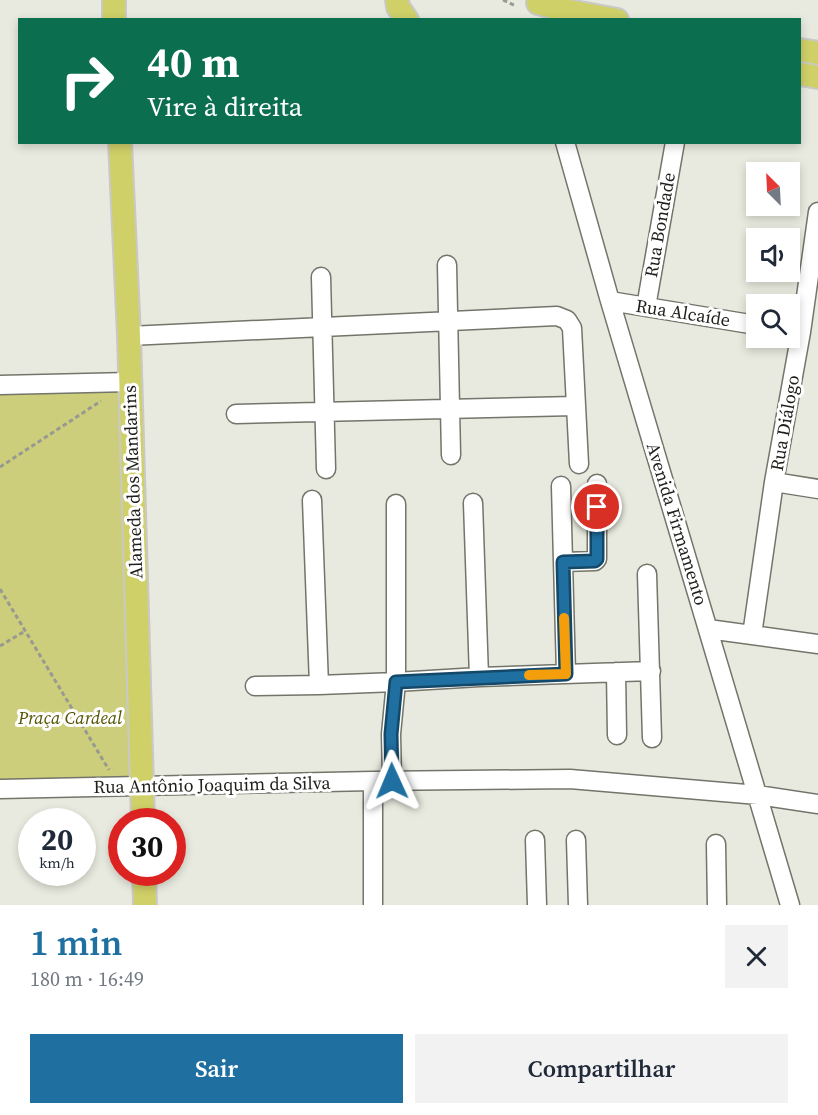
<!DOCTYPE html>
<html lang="pt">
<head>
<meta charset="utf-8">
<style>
  :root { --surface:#fff; --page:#f2f2f3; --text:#1f2937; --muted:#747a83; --accent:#1f6fa0 }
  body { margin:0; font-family:"Source Serif 4",serif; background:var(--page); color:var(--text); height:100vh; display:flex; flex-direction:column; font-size:22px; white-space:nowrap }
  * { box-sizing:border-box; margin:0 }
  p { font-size:20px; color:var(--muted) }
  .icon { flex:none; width:33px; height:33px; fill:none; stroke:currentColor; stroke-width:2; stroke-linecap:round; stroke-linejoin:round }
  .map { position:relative; height:905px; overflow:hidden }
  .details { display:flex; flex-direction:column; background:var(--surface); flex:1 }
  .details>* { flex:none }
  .guide { position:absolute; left:18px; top:18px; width:783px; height:126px; border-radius:0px; box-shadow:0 3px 9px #0003; background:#0b6e4f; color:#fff; overflow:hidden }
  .needle { width:39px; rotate:336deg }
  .fabs { position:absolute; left:746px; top:162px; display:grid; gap:12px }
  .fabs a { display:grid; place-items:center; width:54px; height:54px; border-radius:0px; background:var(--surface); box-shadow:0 3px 9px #0003; font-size:30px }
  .speed { position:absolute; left:18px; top:808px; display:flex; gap:12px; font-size:30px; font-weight:700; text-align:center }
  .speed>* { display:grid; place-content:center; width:78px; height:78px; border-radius:50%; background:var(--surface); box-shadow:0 3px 9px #0003; line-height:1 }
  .speed small { font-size:15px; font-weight:400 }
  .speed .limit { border:9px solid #d22; background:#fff; color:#111 }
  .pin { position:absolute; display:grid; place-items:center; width:51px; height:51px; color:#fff; margin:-26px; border:3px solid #fff; border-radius:50%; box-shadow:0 2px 6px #0007 }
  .me { position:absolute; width:66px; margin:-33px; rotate:359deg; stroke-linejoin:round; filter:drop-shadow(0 0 4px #0008) }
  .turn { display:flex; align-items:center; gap:21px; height:126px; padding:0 30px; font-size:27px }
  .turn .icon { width:78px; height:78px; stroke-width:2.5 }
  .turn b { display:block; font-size:42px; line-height:51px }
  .round { display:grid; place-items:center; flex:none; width:63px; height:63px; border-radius:0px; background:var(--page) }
  .summary { display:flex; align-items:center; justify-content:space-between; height:102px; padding:0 30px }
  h1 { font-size:36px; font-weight:600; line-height:45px; color:var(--accent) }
  .primary-button { display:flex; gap:12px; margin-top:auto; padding:12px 30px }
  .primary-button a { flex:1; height:69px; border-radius:0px; background:var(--accent); color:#fff; font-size:24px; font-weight:600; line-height:69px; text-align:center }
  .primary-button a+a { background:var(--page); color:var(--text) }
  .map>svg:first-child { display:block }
</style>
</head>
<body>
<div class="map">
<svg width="818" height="905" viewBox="0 0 818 905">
  <rect width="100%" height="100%" fill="#e9eadf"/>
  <path fill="#ccce7b" d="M130,382L142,787L0,789V385Z"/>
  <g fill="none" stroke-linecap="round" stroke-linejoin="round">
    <defs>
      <path id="minor" d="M565,142L610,301L790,905
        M447,265L451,455
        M321,277L326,469
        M610,301L756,325
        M646,307L675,142
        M129,336L557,316L567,320L572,328L579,464
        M0,385L130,382
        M236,414L575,406
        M774,482L818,489
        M561,486L566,674
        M312,500L319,685
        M473,503L479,677
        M563,562L595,561L597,559V484
        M647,574L652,738
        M708,629L818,644
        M752,635L774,482L801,332L818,212
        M616,672L617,735
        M255,686L319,685L396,682V504
        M392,781L391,734L396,682L479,677L651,671
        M0,789L373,781L570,779L758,795L818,804
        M535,840L537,905
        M576,840L578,905
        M716,844L717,905
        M373,905V781"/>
      <path id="major" d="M114,0V20
        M397,0L398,7L407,20
        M538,3L563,10L617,20
        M800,50L818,53
        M800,74L818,77
        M120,142L129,336L143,822
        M144,873L145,905"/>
    </defs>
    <use href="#minor" stroke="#73746a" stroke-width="21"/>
    <use href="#major" stroke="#c9c9c8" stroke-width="26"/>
    <path stroke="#989990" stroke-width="3" stroke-dasharray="4.5 3" stroke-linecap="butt" d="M503,0L516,6
      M0,467L101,401
      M0,589L109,770
      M0,646L25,631"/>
    <use href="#minor" stroke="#fff" stroke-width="18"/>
    <use href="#major" stroke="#d0d069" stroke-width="22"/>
  </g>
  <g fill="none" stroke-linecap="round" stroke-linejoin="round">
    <defs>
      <path id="route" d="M392,781L391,734L396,682L566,674L563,562L595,561L597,559V507"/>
    </defs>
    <use href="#route" stroke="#144868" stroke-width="15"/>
    <use href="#route" stroke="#1f6fa0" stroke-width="10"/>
    <path stroke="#f59e0b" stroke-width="10" d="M529,675L566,674L564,618"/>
  </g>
  <g text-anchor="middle" stroke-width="6" stroke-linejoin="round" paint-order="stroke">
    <g font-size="18" fill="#1e1e1a" stroke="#fff">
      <text transform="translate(660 225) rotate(-80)" y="6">Rua Bondade</text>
      <text transform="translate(683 313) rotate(9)" y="6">Rua Alcaíde</text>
      <text transform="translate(785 423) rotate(-80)" y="6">Rua Diálogo</text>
      <text transform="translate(133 482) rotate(-92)" y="6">Alameda dos Mandarins</text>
      <text transform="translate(677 524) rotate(73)" y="6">Avenida Firmamento</text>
      <text transform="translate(212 785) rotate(-1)" y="6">Rua Antônio Joaquim da Silva</text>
    </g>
    <g font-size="18" font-style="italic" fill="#555504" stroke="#fff">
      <text x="70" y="724">Praça Cardeal</text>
    </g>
  </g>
</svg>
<div class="fabs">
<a><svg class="needle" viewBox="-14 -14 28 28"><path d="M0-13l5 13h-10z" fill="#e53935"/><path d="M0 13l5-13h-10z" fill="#747a83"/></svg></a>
<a><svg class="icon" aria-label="sound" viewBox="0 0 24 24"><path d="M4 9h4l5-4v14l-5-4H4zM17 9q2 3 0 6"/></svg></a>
<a><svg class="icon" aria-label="search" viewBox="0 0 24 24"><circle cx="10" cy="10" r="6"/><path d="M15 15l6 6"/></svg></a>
</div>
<div class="speed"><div>20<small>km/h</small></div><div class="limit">30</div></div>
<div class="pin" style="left:597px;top:507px;background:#d93025"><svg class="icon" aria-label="arrive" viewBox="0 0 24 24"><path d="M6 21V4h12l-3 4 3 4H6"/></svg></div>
<svg class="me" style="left:392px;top:781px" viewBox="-20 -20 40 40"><path d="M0-17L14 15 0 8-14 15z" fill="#1f6fa0" stroke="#fff" stroke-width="4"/></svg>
<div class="guide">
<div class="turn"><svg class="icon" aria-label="right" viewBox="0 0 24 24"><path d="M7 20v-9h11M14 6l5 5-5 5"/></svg><div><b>40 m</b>Vire à direita</div></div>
</div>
</div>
<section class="details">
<div class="summary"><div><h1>1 min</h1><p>180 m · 16:49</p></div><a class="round"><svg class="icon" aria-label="close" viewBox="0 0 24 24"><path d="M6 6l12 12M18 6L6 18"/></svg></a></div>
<div class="primary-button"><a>Sair</a><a>Compartilhar</a></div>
</section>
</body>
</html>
